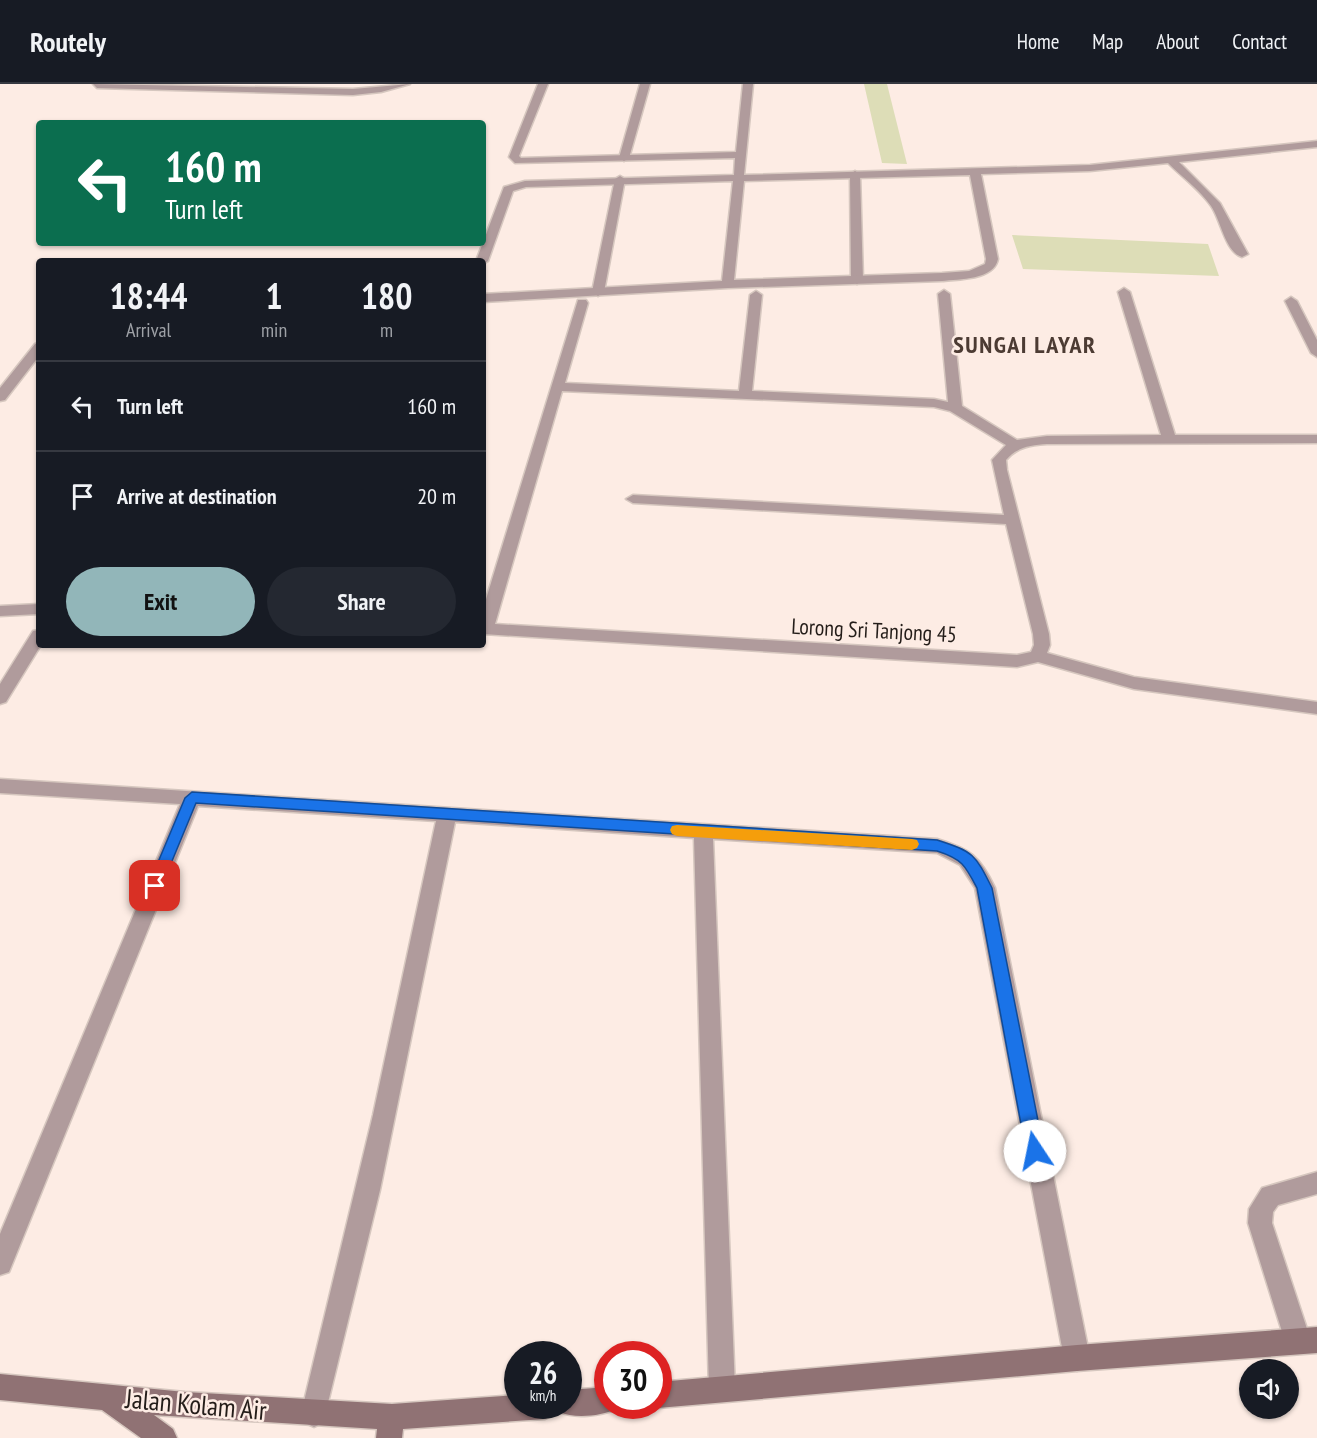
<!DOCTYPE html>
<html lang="en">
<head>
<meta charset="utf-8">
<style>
  :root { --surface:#171b24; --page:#242831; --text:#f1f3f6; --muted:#9ea1a6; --line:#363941; --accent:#92b6b9 }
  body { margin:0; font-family:"PT Sans Narrow",sans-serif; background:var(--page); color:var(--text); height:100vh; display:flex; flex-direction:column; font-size:22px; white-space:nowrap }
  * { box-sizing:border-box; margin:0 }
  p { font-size:20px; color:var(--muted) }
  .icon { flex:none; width:33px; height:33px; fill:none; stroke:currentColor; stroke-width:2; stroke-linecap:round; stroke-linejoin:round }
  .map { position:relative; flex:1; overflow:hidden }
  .sheet { position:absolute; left:36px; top:174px; width:450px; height:390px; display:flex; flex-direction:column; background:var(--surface); border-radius:6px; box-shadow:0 2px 4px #0004 }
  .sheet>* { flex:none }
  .hud { position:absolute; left:36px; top:36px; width:450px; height:126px; border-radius:6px; box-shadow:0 2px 4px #0004; background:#0b6e4f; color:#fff; overflow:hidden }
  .tools { position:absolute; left:1239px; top:1275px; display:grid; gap:12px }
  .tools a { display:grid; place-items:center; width:60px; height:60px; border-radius:50%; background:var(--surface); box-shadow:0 2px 4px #0004; font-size:30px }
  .speed { position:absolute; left:504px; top:1257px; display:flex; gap:12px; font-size:30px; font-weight:700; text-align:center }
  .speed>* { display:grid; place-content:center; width:78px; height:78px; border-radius:50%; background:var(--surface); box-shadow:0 2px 4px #0004; line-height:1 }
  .speed small { font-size:15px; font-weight:400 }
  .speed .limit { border:9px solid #d22; background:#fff; color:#111 }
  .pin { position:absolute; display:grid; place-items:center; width:51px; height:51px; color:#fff; margin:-26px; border-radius:12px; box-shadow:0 3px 9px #0006 }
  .me { position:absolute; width:66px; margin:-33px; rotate:349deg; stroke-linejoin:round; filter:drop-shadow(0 0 4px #0008) }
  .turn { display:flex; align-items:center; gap:21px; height:126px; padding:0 30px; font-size:27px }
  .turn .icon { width:78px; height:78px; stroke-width:2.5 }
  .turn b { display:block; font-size:42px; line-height:51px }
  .eta { display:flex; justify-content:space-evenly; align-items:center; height:102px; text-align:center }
  .eta b { font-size:36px; font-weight:700; line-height:42px }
  .button { display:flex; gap:12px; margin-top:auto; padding:12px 30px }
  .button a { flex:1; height:69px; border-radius:36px; background:var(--accent); color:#111; font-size:24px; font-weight:700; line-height:69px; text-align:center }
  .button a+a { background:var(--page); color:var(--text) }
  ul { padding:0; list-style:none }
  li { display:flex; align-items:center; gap:18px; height:90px; padding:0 30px; border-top:2px solid var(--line) }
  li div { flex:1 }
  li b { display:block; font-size:22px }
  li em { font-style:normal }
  header { display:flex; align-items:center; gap:36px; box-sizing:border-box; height:84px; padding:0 30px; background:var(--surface); border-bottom:2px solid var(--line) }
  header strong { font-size:28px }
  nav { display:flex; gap:33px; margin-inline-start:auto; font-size:21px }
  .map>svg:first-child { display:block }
</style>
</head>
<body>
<header>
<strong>Routely</strong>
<nav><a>Home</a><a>Map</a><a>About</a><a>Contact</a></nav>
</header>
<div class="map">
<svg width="1317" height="1354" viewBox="0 0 1317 1354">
  <rect width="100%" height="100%" fill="#fdece4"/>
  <path fill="#ddddb7" d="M864,0H887L907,80L882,79Z
    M1012,151L1208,160L1219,192L1023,185Z"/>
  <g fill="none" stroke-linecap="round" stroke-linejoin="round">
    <defs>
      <path id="lane" d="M640,0H650L629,74L624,77L619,74Z
        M855,87L860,90L863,196L857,200L851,196L850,90Z
        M620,92L625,95L604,208L598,212L592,208L615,95Z
        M1317,1088V1110L1278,1121L1273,1128L1272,1139L1311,1257L1307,1266L1298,1270L1289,1266L1285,1257L1248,1139L1249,1125L1262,1104Z"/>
      <path id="street" d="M93,0L353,5L410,0L381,8L353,11L97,4Z
        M538,0H548L519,72L521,74L736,68L743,0H753L744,91L1090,81L1317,57V63L1179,78L1220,119L1248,170L1242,173C1225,168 1221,136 1211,122C1200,106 1182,93 1168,79L1090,87L981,90L998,175C994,196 959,195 942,197L728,204L483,218V210L722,197L733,97L526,103L513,107L488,177L483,180V177H476L504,103L525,97L734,91L735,74L515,79L509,73ZM970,91L986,175L985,180L969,187L942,189L734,196L744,97Z
        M1124,204L1130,208L1175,351H1317V359L1047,360C1031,361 1017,363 1006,376L1007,386L1049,550L1050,561L1047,569L1134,593L1317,618V630L1134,605L1038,578L1017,583L483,550V525L578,216H586L588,219L565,299L739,307L750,211L756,207L762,211L752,307L934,315L948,318L938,210L944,206L950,210L962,322L1017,356L1047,352L1161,351L1118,208ZM562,307L934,323L950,327L1006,361L992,376L1004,431L633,411L626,415L633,419L1006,440L1033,550L1034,561L1031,568L1017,571L495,540Z
        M1291,213L1297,217L1317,256V273L1311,269L1285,217Z
        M39,259V272L5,316L0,317V304L35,260Z
        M39,520V530L0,532V522Z
        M39,546V561H41L6,618L0,620V600L33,547Z
        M0,695L937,755C970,765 980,772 995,804L1090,1274L1086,1283L1077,1287L1068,1283L1064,1274L975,804L960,781L937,769L713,755L735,1305L731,1314L722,1318L713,1314L709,1305L694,754L455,738L380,1106L323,1339L314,1343L305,1339L301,1330L373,1031L436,737L198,722L9,1188L0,1191V1150L180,720L0,709Z"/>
      <path id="secondary" d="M1317,1243V1269L1077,1287L658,1324L652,1322H658V1298L1077,1261Z
        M0,1290L185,1308L392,1320L518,1311V1322H568V1306L608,1303V1322H619L617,1325C601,1332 575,1335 559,1328L557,1324L554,1331L545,1335L403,1345L402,1354H376L377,1345L154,1331L173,1345L177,1354H141L102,1326L0,1316Z"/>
    </defs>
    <use href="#lane" stroke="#d6c7bf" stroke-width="3"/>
    <use href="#street" stroke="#d6c7bf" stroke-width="3"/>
    <use href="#secondary" stroke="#d6c7bf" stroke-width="3"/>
    <use href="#lane" fill="#b09b9c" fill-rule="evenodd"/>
    <use href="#street" fill="#b09b9c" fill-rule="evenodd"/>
    <use href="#secondary" fill="#907274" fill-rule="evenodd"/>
  </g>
  <path fill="#1a73e8" stroke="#114b97" stroke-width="1.5" d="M192,708L937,756C974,768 975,770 992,804L1044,1067L1041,1073L1035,1075L1029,1073L1026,1067L977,804C965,781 962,775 937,767L196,719L160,806H150L148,802L185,714Z"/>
  <path fill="#f59e0b" d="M677,741L912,755L917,756L919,760L917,764L912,766L677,752L672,750L670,746L672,742Z"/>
  <g text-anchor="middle" stroke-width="5" stroke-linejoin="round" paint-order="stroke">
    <g font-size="22" fill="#241d19" stroke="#fdece4">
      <text transform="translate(874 546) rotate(3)" y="8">Lorong Sri Tanjong 45</text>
    </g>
    <g font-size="24" font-weight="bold" letter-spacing="1.5" fill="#4c3b33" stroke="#fdece4">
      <text x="1025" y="269">SUNGAI LAYAR</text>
    </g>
    <g font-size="27" fill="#241d19" stroke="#fdece4">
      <text transform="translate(196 1321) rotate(5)" y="9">Jalan Kolam Air</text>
    </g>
  </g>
</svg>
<div class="tools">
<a><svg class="icon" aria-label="sound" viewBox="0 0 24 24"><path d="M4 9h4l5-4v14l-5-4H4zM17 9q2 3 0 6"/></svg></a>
</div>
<div class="speed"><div>26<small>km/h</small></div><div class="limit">30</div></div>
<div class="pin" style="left:155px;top:802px;background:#d93025"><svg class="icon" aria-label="arrive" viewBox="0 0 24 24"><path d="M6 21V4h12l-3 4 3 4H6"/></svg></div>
<svg class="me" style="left:1035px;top:1067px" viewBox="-20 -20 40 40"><circle r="19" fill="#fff"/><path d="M0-13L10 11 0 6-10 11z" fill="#1a73e8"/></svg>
<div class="hud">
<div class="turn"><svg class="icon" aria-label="left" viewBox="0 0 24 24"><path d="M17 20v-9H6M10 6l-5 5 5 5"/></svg><div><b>160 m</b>Turn left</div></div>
</div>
<section class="sheet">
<div class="eta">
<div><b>18:44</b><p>Arrival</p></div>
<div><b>1</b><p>min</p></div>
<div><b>180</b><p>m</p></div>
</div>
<ul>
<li><svg class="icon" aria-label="left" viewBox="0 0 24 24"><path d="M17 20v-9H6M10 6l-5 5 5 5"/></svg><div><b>Turn left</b></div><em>160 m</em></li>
<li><svg class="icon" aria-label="arrive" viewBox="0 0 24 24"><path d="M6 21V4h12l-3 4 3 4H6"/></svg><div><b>Arrive at destination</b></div><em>20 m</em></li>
</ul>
<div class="button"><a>Exit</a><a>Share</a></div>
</section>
</div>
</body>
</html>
